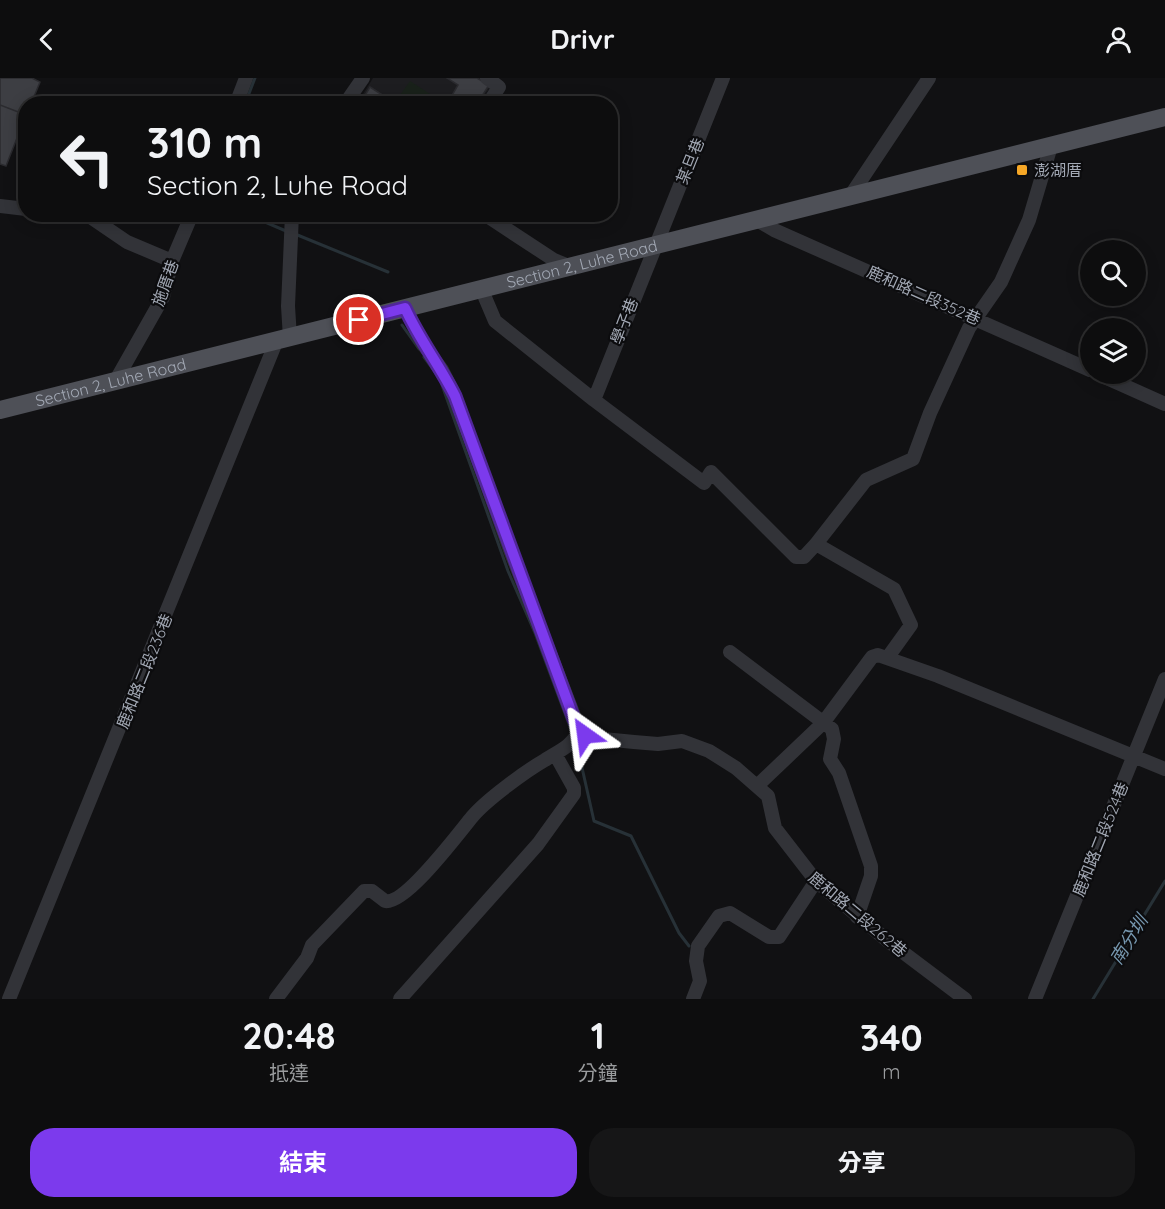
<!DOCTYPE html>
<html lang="zh-TW">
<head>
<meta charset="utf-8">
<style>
  :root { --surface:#0d0d0e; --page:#161617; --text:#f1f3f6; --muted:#9a9c9e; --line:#2d2d2e; --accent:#7c3aed }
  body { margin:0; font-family:Quicksand,"Noto Sans TC",sans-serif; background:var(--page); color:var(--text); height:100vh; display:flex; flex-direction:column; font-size:22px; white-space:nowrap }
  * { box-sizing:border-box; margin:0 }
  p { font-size:20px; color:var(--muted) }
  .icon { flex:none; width:33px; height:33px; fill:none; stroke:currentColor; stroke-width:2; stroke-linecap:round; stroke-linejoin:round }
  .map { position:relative; height:921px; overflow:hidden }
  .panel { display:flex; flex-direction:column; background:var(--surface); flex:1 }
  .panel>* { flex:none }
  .top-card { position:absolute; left:18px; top:18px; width:600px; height:126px; border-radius:24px; box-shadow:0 3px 15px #0003,0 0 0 2px var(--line); background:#0d0d0e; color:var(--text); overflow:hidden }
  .tools { position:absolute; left:1080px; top:162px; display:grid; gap:12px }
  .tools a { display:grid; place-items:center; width:66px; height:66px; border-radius:50%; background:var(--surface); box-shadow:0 3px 15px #0003,0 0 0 2px var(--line); font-size:30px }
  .pin { position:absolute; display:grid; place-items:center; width:51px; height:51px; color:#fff; margin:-26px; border:3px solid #fff; border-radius:50%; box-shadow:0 2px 6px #0007 }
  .me { position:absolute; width:66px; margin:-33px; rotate:329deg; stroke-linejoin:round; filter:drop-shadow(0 0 4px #0008) }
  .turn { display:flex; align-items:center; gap:21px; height:126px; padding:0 30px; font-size:27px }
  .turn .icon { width:78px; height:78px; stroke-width:2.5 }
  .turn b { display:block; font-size:42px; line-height:51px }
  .eta { display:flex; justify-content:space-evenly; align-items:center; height:102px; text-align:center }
  .eta b { font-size:36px; font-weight:700; line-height:42px }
  .primary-button { display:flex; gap:12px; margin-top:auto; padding:12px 30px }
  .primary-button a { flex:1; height:69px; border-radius:24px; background:var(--accent); color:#fff; font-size:24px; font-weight:700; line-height:69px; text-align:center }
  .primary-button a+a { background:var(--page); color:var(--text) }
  header { display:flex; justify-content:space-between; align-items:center; height:78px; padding:0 30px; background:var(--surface); font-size:27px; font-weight:700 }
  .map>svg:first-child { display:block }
</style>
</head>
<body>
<header><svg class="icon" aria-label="back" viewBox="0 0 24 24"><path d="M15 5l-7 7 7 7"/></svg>Drivr<svg class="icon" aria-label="person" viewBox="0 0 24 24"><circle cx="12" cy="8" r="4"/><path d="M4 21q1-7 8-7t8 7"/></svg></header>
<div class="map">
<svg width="1165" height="921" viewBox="0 0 1165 921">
  <rect width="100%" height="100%" fill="#111113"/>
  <path fill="#1d1d20" d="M373,0H480L492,7L479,25L357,26Z"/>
  <path fill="#19211a" d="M410,3L444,25L395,24Z"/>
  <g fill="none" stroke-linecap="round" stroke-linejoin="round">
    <path stroke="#273137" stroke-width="3" d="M245,26L255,0
      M246,136L286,153
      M295,156L388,194
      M402,247L419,271
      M424,279L438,298
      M442,307L508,493L535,555L573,657
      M576,663L594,743L631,758L679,855L689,868
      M1093,921L1165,803"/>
  </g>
  <path fill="#3d3e43" stroke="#2b2b2f" stroke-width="1.5" d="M0,0H32L40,4L31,26H26V37L0,27Z
    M447,0H477L489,7L477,26H447L458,7Z
    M370,9L384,18L380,26H360Z
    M0,27L26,37L6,88L0,86Z"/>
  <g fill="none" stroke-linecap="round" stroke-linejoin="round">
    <path stroke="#323338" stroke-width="14" d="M487,0L499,9L488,26
      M236,26L246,0
      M345,26L363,0
      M851,117L929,0
      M0,128L26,131
      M86,136L127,164L172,183
      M484,136L554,182L571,189
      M757,142L774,152L1090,292
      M481,210L495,243L594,322L704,405L711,394L796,479H804L816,466L894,511L911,547L888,579
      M405,230L423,266L442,292L455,318L510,472L580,653L593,660L634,664L658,666L682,663L709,673L736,690L768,718L775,750L816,803L888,863L965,921
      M290,260L288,228L292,136
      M1098,296L1165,326
      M116,302L163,219L172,183L192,136
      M594,322L723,0
      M816,466L866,402L913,381L930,335L969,250L1001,204L1029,142L1051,68
      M730,574L832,651L834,661L830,681L839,695L871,788V798L857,839
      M758,707L823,645L872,579L878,577L938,598L1165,691
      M9,921L276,264
      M276,921L307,880L312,867L364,813H372L385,823C405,827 458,756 472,739C486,722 526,693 545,682C562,671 568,671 580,653
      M400,921L538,766L574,716V710L555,676
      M693,921L700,903L696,883L698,868L719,838L730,835L769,859H779L816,803
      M1035,921L1165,601"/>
    <path stroke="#4e5057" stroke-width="18" id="s1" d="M0,332L1165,39"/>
  </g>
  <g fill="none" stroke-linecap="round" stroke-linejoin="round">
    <defs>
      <path id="route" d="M359,242L405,230C419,261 440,288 455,318L574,641L580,653L585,657"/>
    </defs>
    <use href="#route" stroke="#51269a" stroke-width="15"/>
    <use href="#route" stroke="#7c3aed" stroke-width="10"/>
  </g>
  <rect fill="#f6a726" stroke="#0c0c0e" stroke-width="2" x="1016" y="86" width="12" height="12" rx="3"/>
  <g text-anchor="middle" stroke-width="4.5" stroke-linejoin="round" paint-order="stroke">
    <g font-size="16" fill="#a2a8b4" stroke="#0c0c0e">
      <text transform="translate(690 83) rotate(-68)" y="6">某旦巷</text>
      <text dy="6" stroke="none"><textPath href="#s1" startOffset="600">Section 2, Luhe Road</textPath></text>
      <text transform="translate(165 205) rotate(-70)" y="6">施厝巷</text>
      <text transform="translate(924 217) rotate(24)" y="6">鹿和路二段352巷</text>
      <text transform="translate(624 243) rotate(-69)" y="6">學子巷</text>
      <text dy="6" stroke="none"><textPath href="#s1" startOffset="114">Section 2, Luhe Road</textPath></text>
      <text transform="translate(144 593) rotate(-68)" y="6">鹿和路二段236巷</text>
      <text transform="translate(1100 761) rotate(-68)" y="6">鹿和路二段524巷</text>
      <text transform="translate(858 836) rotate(40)" y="6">鹿和路二段262巷</text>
    </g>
    <g font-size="16" fill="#a2a8b4" stroke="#0c0c0e" text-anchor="start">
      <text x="1034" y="98">澎湖厝</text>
    </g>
    <g font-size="18" font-style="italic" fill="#7798b0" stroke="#0c0c0e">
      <text transform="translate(1129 862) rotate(-58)" y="6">南分圳</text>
    </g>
  </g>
</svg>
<div class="tools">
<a><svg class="icon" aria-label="search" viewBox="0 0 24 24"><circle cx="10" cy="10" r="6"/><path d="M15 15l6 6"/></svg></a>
<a><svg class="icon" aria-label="layers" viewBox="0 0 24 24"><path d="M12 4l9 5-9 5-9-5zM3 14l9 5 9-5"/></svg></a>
</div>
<div class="pin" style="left:359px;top:242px;background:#d93025"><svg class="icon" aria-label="arrive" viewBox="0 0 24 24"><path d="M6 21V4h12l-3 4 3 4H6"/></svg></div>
<svg class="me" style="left:585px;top:657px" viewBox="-20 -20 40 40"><path d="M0-17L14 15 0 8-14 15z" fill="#7c3aed" stroke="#fff" stroke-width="4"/></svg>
<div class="top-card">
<div class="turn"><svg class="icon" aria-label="left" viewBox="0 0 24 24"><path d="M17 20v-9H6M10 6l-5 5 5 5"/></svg><div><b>310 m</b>Section 2, Luhe Road</div></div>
</div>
</div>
<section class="panel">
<div class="eta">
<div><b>20:48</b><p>抵達</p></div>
<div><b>1</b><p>分鐘</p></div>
<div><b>340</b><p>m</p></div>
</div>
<div class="primary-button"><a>結束</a><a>分享</a></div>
</section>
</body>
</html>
